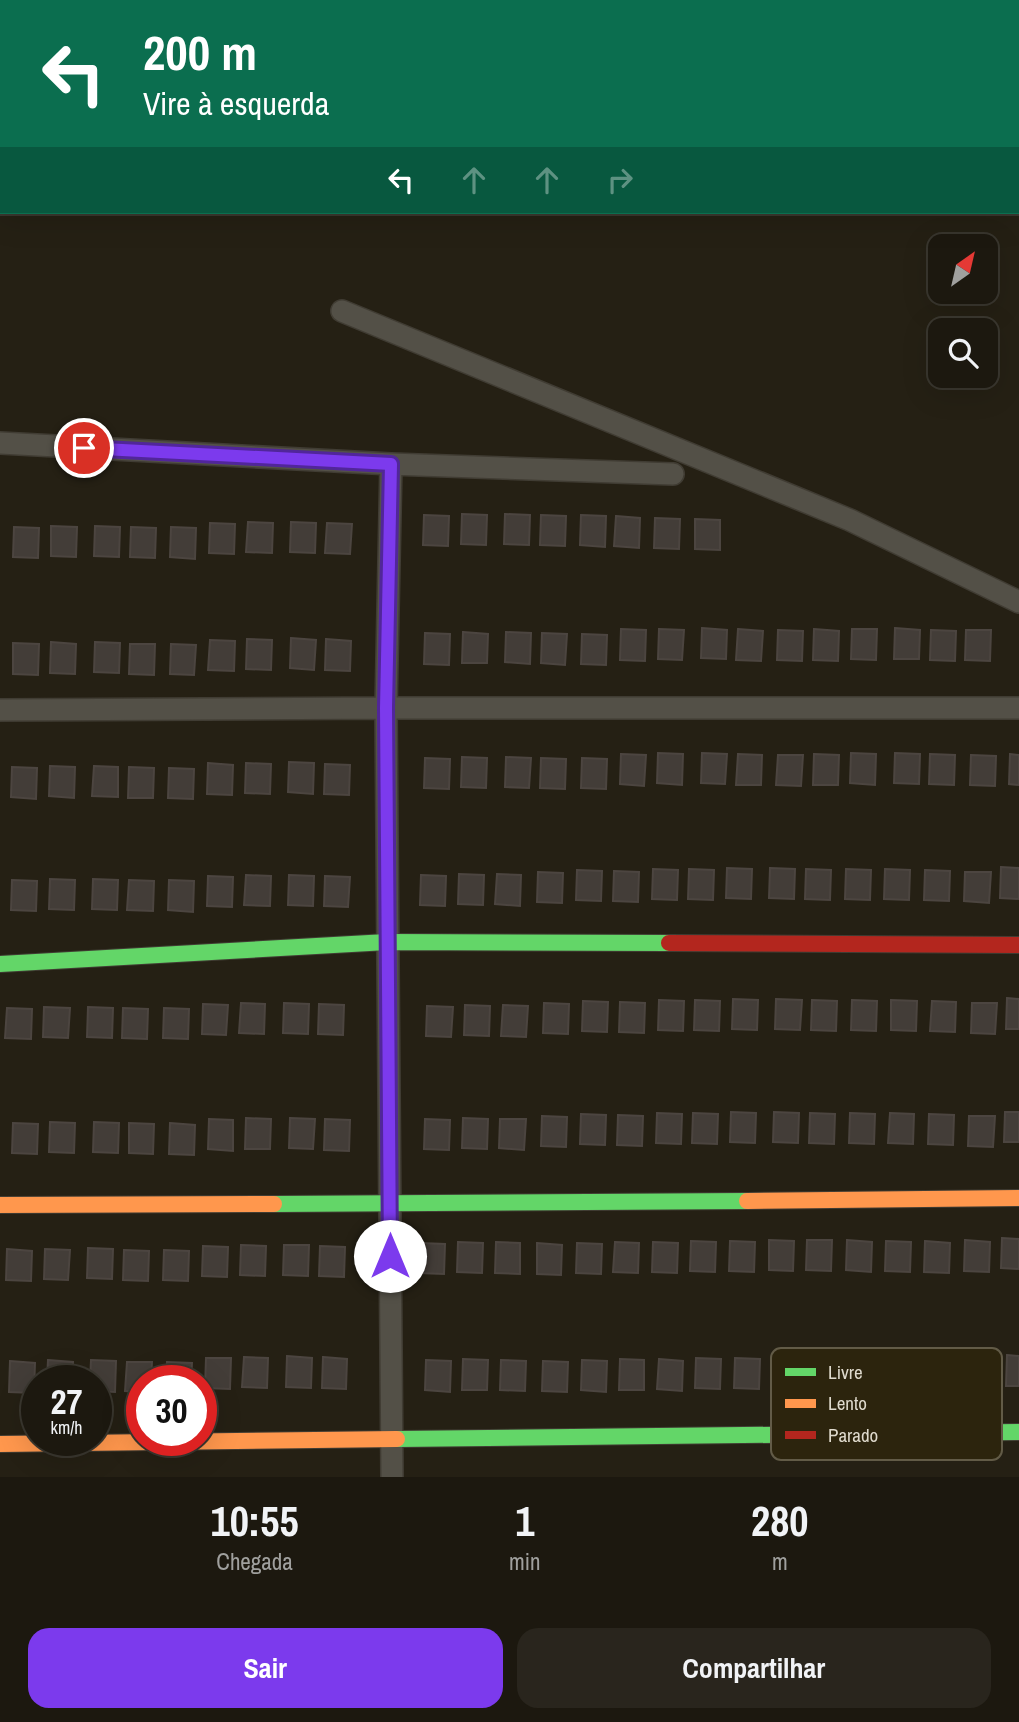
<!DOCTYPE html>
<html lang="pt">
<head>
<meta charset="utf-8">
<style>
  :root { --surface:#1c180f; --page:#29251d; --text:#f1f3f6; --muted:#a0a09e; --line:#3a372f; --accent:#7c3aed }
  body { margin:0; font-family:"Archivo Narrow",sans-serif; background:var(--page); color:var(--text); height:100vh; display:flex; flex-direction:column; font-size:26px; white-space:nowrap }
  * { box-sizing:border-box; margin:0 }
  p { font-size:23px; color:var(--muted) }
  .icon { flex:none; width:38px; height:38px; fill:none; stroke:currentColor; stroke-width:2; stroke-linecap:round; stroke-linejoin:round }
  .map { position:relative; height:1477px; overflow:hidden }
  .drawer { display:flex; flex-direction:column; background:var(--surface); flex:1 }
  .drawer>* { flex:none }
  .hud { position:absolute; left:0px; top:0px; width:1020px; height:214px; box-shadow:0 7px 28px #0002,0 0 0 2px var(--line); background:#0b6e4f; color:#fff; overflow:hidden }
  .needle { width:46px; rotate:34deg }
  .fabs { position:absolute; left:928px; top:234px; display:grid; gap:14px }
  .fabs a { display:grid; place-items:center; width:70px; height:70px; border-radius:14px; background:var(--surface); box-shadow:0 7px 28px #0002,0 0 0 2px var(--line); font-size:35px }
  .speed { position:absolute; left:21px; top:1365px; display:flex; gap:14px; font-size:35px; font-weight:700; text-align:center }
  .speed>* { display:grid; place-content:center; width:91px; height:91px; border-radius:50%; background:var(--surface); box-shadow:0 7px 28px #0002,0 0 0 2px var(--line); line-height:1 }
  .speed small { font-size:18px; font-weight:400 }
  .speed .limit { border:10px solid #d22; background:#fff; color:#111 }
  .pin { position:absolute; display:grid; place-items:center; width:60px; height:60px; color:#fff; margin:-30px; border:4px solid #fff; border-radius:50%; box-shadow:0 2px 7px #0007 }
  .me { position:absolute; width:77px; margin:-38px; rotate:0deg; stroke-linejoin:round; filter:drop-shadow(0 0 5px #0008) }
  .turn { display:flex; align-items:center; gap:24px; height:147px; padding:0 28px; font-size:32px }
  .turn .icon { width:91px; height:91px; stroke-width:2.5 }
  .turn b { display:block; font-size:49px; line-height:60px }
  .lanes { display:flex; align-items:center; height:66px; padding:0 28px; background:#0003; justify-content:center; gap:35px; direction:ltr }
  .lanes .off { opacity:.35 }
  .eta { display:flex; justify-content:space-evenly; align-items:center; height:119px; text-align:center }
  .eta b { font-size:42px; font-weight:800; line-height:49px }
  .action { display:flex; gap:14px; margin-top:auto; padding:14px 28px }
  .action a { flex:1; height:80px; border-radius:21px; background:var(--accent); color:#fff; font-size:28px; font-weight:800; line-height:80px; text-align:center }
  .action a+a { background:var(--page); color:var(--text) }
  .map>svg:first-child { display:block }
</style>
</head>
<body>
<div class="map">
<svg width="1019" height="1477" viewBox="0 0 1019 1477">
  <rect width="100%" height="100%" fill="#252014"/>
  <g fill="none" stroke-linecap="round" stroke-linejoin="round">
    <path stroke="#031021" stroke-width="8" d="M66,2L68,0
      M0,80L2,79"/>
  </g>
  <path fill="#433d38" stroke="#4c4540" stroke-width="2" d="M462,514L487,515L486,545L461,544Z
    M505,514L530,515L529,545L504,544Z
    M424,515L449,516L448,546L423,545Z
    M541,515L566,516L565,546L540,545Z
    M581,515L606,516L605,547L580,545Z
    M616,516L640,518L639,548L614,546Z
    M655,518L680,519L679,549L654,548Z
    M695,519L720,520V550L695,549Z
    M248,522L273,523L272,553L246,552Z
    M291,522L316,523L315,553L290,552Z
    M210,523L235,524L234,554L209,553Z
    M327,523L352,524L350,554L325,553Z
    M51,526L77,527L76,557L51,556Z
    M95,526L120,527L119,557L94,556Z
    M14,527L39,528L38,558L13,557Z
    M131,527L156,528L155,558L130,557Z
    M171,527L196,528L195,559L170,557Z
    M702,628L727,630L726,659L701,658Z
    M895,628L920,630L919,659H894Z
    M621,629L646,630L645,661L620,660Z
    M659,629L684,630L682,660L658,659Z
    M738,629L763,631L761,661L736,660Z
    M814,629L839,631L838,661L813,660Z
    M852,629H877L876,660L851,659Z
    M778,630L803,631L802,661L777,660Z
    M931,630L956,631L955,661L930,660Z
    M966,630H991L990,661L965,660Z
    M463,632L488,634L487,663H462Z
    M506,632L531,633L530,664L505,662Z
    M425,633L450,634L449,665L424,664Z
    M542,633L567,634L565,665L541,663Z
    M582,634L607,635L606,665L581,664Z
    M291,638L316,640L314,670L290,668Z
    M247,639L272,640L271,670L246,669Z
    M326,639L351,641L350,671L325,670Z
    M210,640L235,641L234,671L208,670Z
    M51,642L76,644L75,674L50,673Z
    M95,642L120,643L119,673L94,672Z
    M13,643L39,644L38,675L13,674Z
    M130,644H155L154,675L129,674Z
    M171,644L196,645L194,675L170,674Z
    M658,753L683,754L682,785L657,783Z
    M702,753L727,754L725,784L701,783Z
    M851,753L876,754L875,785L850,783Z
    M895,753L920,754L919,784L894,783Z
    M621,754L646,755L644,786L620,784Z
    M738,754L762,755L761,785H736Z
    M814,754L839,755L838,785H813Z
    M930,754L955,755L954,785L929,784Z
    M1010,754L1019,755V785L1009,784Z
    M778,755H803L801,786L776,785Z
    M971,755L996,756L995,786L970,785Z
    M462,757L487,758L486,788L461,787Z
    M506,757L531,758L529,788L505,787Z
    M425,758L450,759L449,789L424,788Z
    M541,758L566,759L565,789L540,788Z
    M582,758L607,759L606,789L581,788Z
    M289,762L314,763L313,794L288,792Z
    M208,763L233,765L232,795L207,794Z
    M246,763L271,764L270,794L245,793Z
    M325,764L350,765L349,795L324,794Z
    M50,766L75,767L74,798L49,796Z
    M94,766L118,767V797L92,796Z
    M12,767L37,768L36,799L11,797Z
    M129,767L154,768L153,798H128Z
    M169,768L194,769L193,799L168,798Z
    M1001,867L1019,868V899L1000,898Z
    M727,868L752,869L751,899L726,898Z
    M770,868L795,869L794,899L769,898Z
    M653,869L678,870L677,900L652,899Z
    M689,869L714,870L713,900L688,899Z
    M806,869L831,870L830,900L805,899Z
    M846,869L871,870L870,900L845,899Z
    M885,869L910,870L909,900L884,899Z
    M577,870L602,871L601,901L576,900Z
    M925,870L950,871L949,901L924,900Z
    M614,871L639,872L638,902L613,901Z
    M538,872L563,873L562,903L537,902Z
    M965,872H991L989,903L964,901Z
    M459,874L484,875L483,905L458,904Z
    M497,874L521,875L520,906L495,904Z
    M246,875L271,876L270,906L244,905Z
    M289,875L314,876L313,906L288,905Z
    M421,875L446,876L445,906L420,905Z
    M208,876L233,877L232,907L207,906Z
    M325,876L350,877L348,907L324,906Z
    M50,879L75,880L74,910L49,909Z
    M93,879L118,880L117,910L92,909Z
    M12,880L37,881L36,911L11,910Z
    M129,880L154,881L153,911L127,910Z
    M169,880L194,881L193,912L168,910Z
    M1007,998L1019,999V1029H1006Z
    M733,999L758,1000L757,1030L732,1029Z
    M776,999L802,1000L800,1030L775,1029Z
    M659,1000L684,1001L683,1031L658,1030Z
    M695,1000L720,1001L719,1031L694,1030Z
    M812,1000L837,1001L836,1031L811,1030Z
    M852,1000L877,1001L876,1031L851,1030Z
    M891,1000L917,1001L916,1031L891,1030Z
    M583,1001L608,1002L607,1032L582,1031Z
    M932,1001L956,1002L955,1032L930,1031Z
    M620,1002L645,1003L644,1033L619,1032Z
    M241,1003L265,1004L264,1034L239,1033Z
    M284,1003L309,1004L308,1034L283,1033Z
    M544,1003L569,1004L568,1034L543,1033Z
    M972,1003H997L995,1034L971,1033Z
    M203,1004L228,1005L226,1035L202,1034Z
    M319,1004L344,1005L343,1035L318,1034Z
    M465,1005L490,1006L489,1036L464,1035Z
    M503,1005L528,1006L526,1037L501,1036Z
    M427,1006L453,1007L451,1037L426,1036Z
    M44,1007L70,1008L68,1038L43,1037Z
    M88,1007L113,1008L112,1038L87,1037Z
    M7,1008L32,1009L31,1039L5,1038Z
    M123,1008L148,1009L147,1039L122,1038Z
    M164,1008L189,1009L188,1039L163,1038Z
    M731,1112L756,1113L755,1143L730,1142Z
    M774,1112L799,1113L798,1143L773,1142Z
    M1005,1112H1019V1142H1004Z
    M657,1113L682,1114L681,1144L656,1143Z
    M693,1113L718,1114L717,1144L692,1143Z
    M810,1113L835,1114L834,1144L809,1143Z
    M850,1113L875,1114L874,1144L849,1143Z
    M890,1113L914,1114L913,1144L888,1143Z
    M581,1114L606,1115L605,1145L580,1144Z
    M929,1114L954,1115L953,1145L928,1144Z
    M618,1115L643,1116L642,1146L617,1145Z
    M542,1116L567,1117L566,1147L541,1146Z
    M969,1116H995L993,1147L968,1146Z
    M246,1118L271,1119L270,1149H245Z
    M290,1118L315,1119L313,1149L289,1148Z
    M463,1118L488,1119L487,1149L462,1148Z
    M209,1119L233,1120V1151L208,1149Z
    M325,1119L350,1120L349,1151L324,1150Z
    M425,1119L450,1120L449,1150L424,1149Z
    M500,1119H526L524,1150L499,1148Z
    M50,1122L75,1123L74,1153L49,1152Z
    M94,1122L119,1123L118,1153L93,1152Z
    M13,1123L38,1124L37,1154L12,1153Z
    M129,1123L154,1124L153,1154L129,1153Z
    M170,1123L195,1125L194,1155L169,1154Z
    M1002,1238L1019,1239V1269L1001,1268Z
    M769,1240L794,1241L793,1271L769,1270Z
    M807,1240H832L831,1271L806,1270Z
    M847,1240L872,1242L871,1272L846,1270Z
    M965,1240L990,1242L989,1272L964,1271Z
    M691,1241L716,1242L715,1272L690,1271Z
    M730,1241L755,1242L754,1272L729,1271Z
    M886,1241L911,1242L910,1272L885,1271Z
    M925,1241L950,1243L949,1273L924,1272Z
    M458,1242L483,1243L482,1273L457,1272Z
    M496,1242L520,1243V1274L495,1273Z
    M615,1242L639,1243L638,1273L613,1272Z
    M653,1242L678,1243L677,1273L652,1272Z
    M420,1243L445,1244L444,1274L419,1273Z
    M537,1243L562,1245L561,1275L537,1274Z
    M577,1243L602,1244L601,1274L576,1273Z
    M241,1245L266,1246L265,1276L240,1275Z
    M284,1245H309L308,1276L283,1275Z
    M203,1246L228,1247L227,1277L202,1276Z
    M320,1246L345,1247L344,1277L319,1276Z
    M88,1248L113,1249L112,1279L87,1278Z
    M7,1249L32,1251L31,1281L6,1280Z
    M45,1249L70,1250L68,1280L44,1279Z
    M124,1250L149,1251L148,1281L123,1280Z
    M164,1250L189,1251L188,1281L163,1280Z
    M1007,1355L1019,1356V1386H1006Z
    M287,1356L312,1358L311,1388L286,1387Z
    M244,1357L268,1358L267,1388L242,1387Z
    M323,1357L347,1359L346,1389L322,1388Z
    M206,1358H231L230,1389L205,1388Z
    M696,1358L721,1359L720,1389L695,1388Z
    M735,1358L760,1359L759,1389L734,1388Z
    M463,1359L488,1360L487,1390H462Z
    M620,1359L644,1360V1390H619Z
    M659,1359L683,1361L682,1391L657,1389Z
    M48,1360L73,1362L72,1381H47Z
    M91,1360L116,1361L115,1392L96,1391V1381H90Z
    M426,1360L451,1361L450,1392L425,1390Z
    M501,1360L526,1361L525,1391L500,1390Z
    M582,1360L607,1361L606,1392L581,1390Z
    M10,1361L35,1363L34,1393L9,1392Z
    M543,1361L568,1362L567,1392L542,1391Z
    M127,1362H152L151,1381H142V1392L125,1391Z
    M167,1362L192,1363L191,1381H166Z"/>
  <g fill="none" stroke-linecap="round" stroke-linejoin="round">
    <defs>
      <path id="street" d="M342,311L850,520L1019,602
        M0,443L391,464L673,474
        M391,464L386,708L392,1477
        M0,710L386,708H1019"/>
      <path id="fast" d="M0,964L387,942L669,943
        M274,1204L747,1201
        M397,1439L1019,1432"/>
      <path id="slow" d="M747,1201L1019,1198
        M0,1205L274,1204
        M0,1444L397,1439"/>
      <path id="jam" d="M669,943L1019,945"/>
    </defs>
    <use href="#street" stroke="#403c33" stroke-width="24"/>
    <use href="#fast" stroke="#403c33" stroke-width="18"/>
    <use href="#slow" stroke="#403c33" stroke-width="18"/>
    <use href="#jam" stroke="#403c33" stroke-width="18"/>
    <use href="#street" stroke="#535047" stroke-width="21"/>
    <use href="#fast" stroke="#63d668" stroke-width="16"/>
    <use href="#slow" stroke="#ff974d" stroke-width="16"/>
    <use href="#jam" stroke="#b3261e" stroke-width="16"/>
  </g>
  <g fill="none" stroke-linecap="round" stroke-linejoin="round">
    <defs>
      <path id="route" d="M84,448L391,464L386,708L390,1256"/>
    </defs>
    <use href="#route" stroke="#51269a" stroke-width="18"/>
    <use href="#route" stroke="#7c3aed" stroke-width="12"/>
  </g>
  <rect x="771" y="1348" width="231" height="112" rx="10" fill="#2c240d" stroke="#625b47" stroke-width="2"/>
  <rect x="785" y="1368" width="31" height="8" fill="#63d668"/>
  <rect x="785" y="1399" width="31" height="9" fill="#ff974d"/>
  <rect x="785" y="1431" width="31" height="8" fill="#b3261e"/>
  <g font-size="19" fill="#dfdacd">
    <text x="828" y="1379">Livre</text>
    <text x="828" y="1410">Lento</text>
    <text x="828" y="1442">Parado</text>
  </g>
</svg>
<div class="fabs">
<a><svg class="needle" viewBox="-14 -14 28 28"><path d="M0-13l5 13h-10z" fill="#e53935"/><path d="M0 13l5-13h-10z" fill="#a0a09e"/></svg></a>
<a><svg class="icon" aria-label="search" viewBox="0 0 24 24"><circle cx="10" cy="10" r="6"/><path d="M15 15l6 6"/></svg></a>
</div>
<div class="speed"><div>27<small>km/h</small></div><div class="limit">30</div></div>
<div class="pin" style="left:84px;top:448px;background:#d93025"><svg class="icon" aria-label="arrive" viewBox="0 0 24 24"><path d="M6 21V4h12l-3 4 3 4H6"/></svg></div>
<svg class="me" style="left:390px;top:1256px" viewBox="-20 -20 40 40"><circle r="19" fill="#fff"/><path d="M0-13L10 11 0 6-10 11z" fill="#7c3aed"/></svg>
<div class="hud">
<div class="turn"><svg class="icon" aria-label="left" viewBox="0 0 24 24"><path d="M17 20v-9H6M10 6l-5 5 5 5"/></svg><div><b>200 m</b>Vire à esquerda</div></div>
<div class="lanes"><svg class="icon" aria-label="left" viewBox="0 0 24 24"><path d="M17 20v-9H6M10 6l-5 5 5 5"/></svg><svg class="icon off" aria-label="ahead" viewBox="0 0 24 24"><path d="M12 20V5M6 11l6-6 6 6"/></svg><svg class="icon off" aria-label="ahead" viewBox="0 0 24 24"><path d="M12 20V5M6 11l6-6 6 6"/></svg><svg class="icon off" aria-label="right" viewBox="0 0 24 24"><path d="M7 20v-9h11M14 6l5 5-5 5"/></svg></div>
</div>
</div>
<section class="drawer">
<div class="eta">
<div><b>10:55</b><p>Chegada</p></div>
<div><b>1</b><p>min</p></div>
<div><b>280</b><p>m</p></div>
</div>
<div class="action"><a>Sair</a><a>Compartilhar</a></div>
</section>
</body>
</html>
